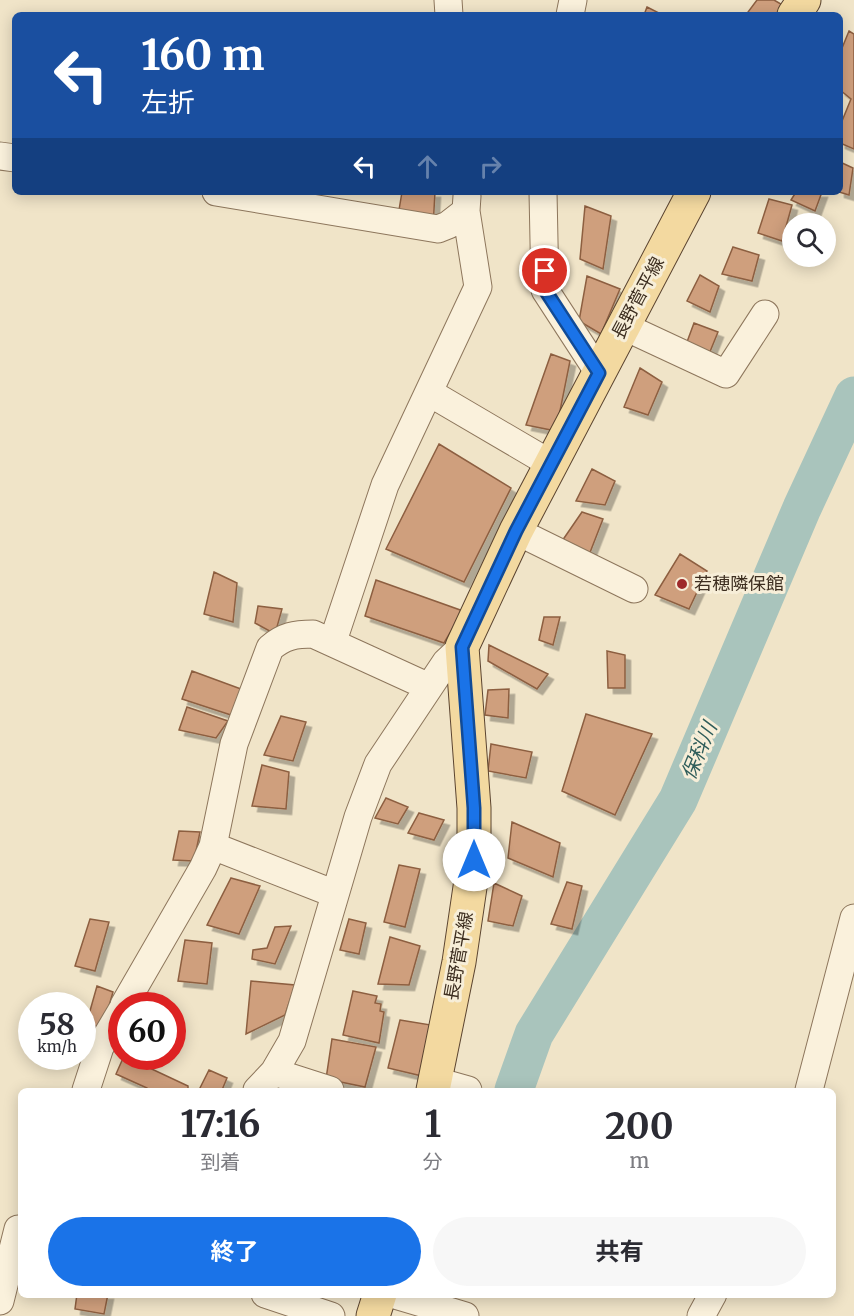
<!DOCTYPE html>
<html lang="ja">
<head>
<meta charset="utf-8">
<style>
  :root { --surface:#fff; --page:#f7f7f7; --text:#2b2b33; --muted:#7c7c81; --accent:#1a73e8 }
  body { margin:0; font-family:Merriweather,"Noto Sans JP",serif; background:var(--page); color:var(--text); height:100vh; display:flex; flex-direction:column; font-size:22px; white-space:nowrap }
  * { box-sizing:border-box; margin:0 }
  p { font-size:20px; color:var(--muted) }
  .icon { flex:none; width:33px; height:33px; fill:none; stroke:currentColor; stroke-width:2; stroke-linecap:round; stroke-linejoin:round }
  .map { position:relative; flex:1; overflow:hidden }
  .drawer { position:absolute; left:18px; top:1088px; width:818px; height:210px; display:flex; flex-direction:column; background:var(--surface); border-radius:9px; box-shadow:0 3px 15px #0003 }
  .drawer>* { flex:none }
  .banner { position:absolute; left:12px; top:12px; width:831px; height:183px; border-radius:9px; box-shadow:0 3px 15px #0003; background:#1a4fa0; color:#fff; overflow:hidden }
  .controls { position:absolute; left:782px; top:213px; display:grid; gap:12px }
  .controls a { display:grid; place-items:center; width:54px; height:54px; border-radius:50%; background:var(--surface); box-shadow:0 3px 15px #0003; font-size:30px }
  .speed { position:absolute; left:18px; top:992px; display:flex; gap:12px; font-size:30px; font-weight:700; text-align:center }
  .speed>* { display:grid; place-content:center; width:78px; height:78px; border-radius:50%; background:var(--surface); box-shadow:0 3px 15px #0003; line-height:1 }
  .speed small { font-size:15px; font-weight:400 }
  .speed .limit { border:9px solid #d22; background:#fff; color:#111 }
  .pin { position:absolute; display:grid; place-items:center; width:51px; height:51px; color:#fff; margin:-26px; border:3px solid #fff; border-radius:50%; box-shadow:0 2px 6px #0007 }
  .me { position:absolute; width:66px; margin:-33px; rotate:0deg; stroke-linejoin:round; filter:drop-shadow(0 0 4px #0008) }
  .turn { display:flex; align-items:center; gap:21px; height:126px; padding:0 30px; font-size:27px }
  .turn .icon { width:78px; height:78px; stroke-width:2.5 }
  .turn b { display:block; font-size:42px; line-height:51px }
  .lanes { display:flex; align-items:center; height:57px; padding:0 30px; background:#0003; justify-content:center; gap:30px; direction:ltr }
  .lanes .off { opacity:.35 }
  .eta { display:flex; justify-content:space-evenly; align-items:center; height:102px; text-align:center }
  .eta b { font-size:36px; font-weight:700; line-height:42px }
  .cta { display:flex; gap:12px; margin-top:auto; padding:12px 30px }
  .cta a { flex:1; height:69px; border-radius:36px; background:var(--accent); color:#fff; font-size:24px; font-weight:700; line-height:69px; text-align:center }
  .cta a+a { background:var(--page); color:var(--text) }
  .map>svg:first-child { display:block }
</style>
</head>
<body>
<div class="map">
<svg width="854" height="1316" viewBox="0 0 854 1316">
  <defs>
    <filter id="shadow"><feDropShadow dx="5.5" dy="5.5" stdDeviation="0" flood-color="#0004"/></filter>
  </defs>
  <rect width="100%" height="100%" fill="#f0e4c8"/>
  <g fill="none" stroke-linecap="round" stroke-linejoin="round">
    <path stroke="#a9c4bc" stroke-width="39" d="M514,1090L534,1034L678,800L802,508L854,396"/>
  </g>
  <path fill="#cf9f7d" stroke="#8d5f41" stroke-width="1.5" filter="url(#shadow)" d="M757,0H774L786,7L780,15H752L748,12Z
    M647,7L659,13L658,15H644Z
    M849,31L854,34V149L840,143V126L851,99L840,90V53Z
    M840,162L853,168L849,195L839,192Z
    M402,192H435L433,227L397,222Z
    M796,192H822L815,211L791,200Z
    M769,199L792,205L782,241L758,233Z
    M585,206L611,216L603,269L580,259Z
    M733,247L759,255L752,281L722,274Z
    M700,275L719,286L710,312L687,301Z
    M587,276L620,289L601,334L579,321Z
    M694,323L718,332L707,359L684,350Z
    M551,354L570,361L556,431L526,425Z
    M640,368L662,382L648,415L624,407Z
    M439,444L511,488L464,582L386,549Z
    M592,469L615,481L605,505L576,501Z
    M582,512L603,519L589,555L560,544Z
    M680,554L707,571L689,609L655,595Z
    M214,572L237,583L233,622L204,614Z
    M376,580L463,611L444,643L365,616Z
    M258,606L282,609L275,634L255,623Z
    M544,617H560L553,645L539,640Z
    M489,645L548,674L537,689L488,661Z
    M607,651L625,655V688H608Z
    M192,671L241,689L234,716L182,699Z
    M509,689L508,718L485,715L488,690Z
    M187,707L228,721L216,738L179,730Z
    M586,714L652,734L615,815L562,791Z
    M281,716L306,722L293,761L264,755Z
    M491,744L532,752L526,778L488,771Z
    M262,765L289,772L286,809L252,806Z
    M386,798L408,807L398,824L375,818Z
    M419,813L444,820L434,840L408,833Z
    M512,822L560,843L553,877L508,858Z
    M179,831L200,832L194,861L173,860Z
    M399,865L420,869L405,927L384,922Z
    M231,878L260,886L239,934L207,925Z
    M567,882L582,886L572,929L551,924Z
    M494,883L522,896L513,926L488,921Z
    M90,919L109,922L95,971L75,966Z
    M349,919L366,923L359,954L340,950Z
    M291,926L275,964L252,959L253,950L267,948L275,927Z
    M390,937L420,946L409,985L378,984Z
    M185,940L212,943L207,984L178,981Z
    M251,981L295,985L285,1015L246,1034Z
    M97,986L113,992L103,1027L86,1025Z
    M353,991L377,996L375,1003L381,1004L380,1011L384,1012L379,1043L343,1035Z
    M400,1020L431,1025L422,1076L388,1068Z
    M332,1039L376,1047L365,1087L326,1079Z
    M124,1056L188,1086V1090H147V1088L116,1074Z
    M209,1070L227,1078L222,1090H199Z
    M77,1294H108L104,1314L75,1309Z"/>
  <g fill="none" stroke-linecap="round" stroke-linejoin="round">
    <defs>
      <path id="minor" d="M448,0L449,15
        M570,15L573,0
        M0,156L15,158
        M216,192L438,229L448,225L466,211L467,196
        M543,192L545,290L599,373
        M623,326L726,374L765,314
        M430,393L551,464
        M516,531L634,589
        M333,641L385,485L478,287L466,211
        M213,846L335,894
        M124,1005L203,868L213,846L234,744L270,648C284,636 295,634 313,634L429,687
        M274,1072L330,1090
        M436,1081L468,1090
        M86,1090L100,1047L122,1010
        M257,1090L274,1072L292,1041L358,817L378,764L446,662L462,647
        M809,1090L854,918
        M265,1294L331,1316
        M392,1294L465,1316
        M0,1301L18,1229
        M701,1316L713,1294"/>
      <path id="major" d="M794,15L804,0
        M433,1090L459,962L474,860V808L462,647L516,531L694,192
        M373,1316L380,1294"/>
    </defs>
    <use href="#minor" stroke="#8d765c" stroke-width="29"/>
    <use href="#major" stroke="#5b4430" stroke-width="35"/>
    <use href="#minor" stroke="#faf1dc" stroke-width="27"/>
    <use href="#major" stroke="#f3d9a0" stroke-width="33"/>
  </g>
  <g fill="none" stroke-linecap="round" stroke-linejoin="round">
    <defs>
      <path id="route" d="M474,860V808L462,647L516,531L599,373L545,290V271"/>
    </defs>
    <use href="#route" stroke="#114b97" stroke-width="15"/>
    <use href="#route" stroke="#1a73e8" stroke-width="10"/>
  </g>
  <circle fill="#9e2a2b" stroke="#f7eed8" stroke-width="2" cx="682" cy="584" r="6"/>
  <g text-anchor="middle" stroke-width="6" stroke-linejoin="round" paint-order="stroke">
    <g font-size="18" fill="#3d2e20" stroke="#f7eed8">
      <text transform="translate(638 298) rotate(-62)" y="6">長野菅平線</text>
      <text transform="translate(459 956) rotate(-80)" y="6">長野菅平線</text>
    </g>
    <g font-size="18" fill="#3d2e20" stroke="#f7eed8" text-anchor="start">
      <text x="694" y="590">若穂隣保館</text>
    </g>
    <g font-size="20" font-style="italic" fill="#2f5d5a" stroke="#f7eed8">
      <text transform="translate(699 751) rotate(-67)" y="7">保科川</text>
    </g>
  </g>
</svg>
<div class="controls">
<a><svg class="icon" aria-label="search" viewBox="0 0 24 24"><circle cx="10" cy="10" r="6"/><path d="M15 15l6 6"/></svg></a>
</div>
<div class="speed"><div>58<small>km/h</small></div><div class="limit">60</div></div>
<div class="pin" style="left:545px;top:271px;background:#d93025"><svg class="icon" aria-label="arrive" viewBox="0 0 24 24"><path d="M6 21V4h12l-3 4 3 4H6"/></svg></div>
<svg class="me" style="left:474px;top:860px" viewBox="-20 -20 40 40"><circle r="19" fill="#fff"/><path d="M0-13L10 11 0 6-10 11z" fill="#1a73e8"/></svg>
<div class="banner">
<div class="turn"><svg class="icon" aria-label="left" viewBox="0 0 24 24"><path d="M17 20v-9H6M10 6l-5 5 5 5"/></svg><div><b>160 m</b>左折</div></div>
<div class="lanes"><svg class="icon" aria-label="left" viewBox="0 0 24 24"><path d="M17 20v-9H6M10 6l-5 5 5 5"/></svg><svg class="icon off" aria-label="ahead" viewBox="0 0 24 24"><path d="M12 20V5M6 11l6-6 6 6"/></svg><svg class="icon off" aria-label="right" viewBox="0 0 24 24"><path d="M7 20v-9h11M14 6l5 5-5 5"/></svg></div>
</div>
<section class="drawer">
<div class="eta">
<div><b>17:16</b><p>到着</p></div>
<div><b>1</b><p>分</p></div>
<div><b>200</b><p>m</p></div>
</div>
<div class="cta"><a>終了</a><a>共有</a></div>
</section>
</div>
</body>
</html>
